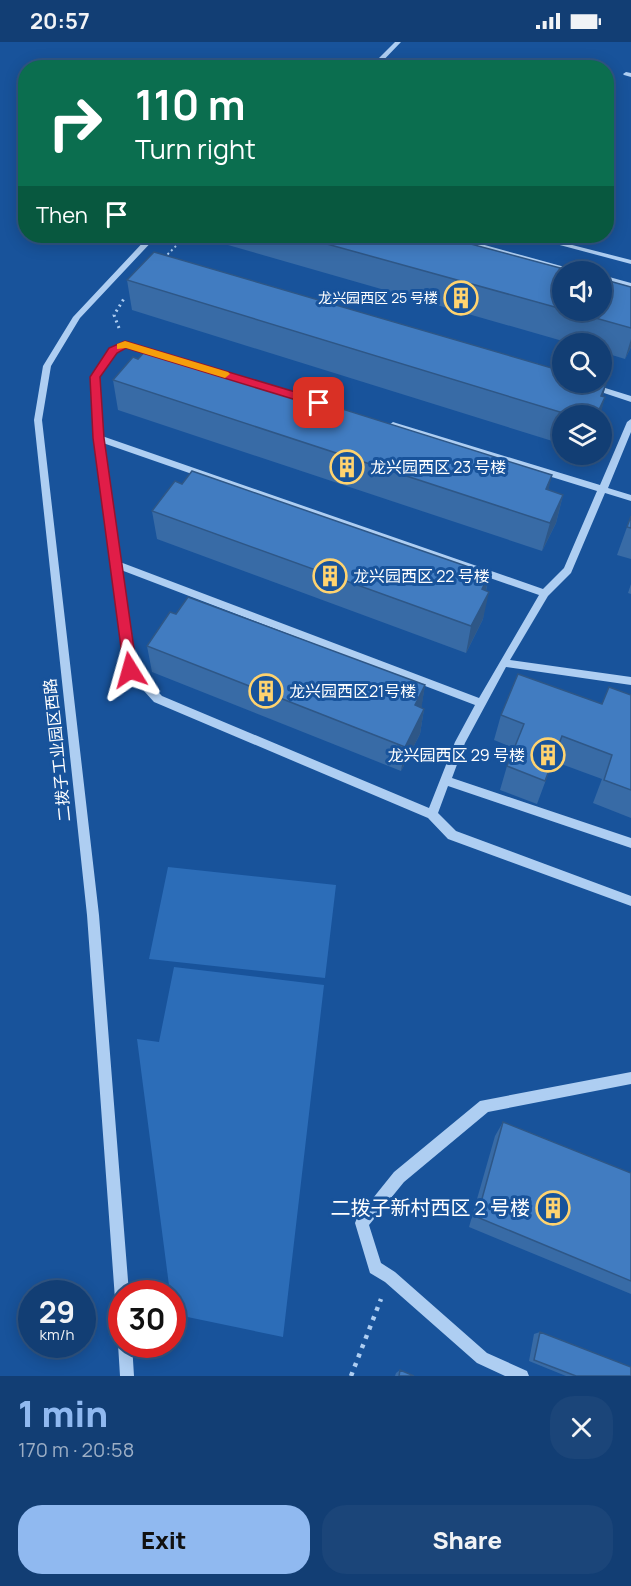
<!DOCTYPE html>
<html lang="en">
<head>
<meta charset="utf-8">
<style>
  :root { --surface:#123e74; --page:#1b4579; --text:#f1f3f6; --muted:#9caec5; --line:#315786; --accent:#90b9f0 }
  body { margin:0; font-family:Manrope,"Noto Sans SC",sans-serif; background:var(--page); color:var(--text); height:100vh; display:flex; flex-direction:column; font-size:22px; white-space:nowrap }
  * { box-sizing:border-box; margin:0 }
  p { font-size:20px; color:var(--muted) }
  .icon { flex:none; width:33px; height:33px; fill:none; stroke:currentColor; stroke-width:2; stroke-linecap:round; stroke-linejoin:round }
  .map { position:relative; height:1334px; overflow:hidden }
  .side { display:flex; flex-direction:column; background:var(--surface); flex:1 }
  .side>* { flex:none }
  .banner { position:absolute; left:18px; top:18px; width:596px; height:183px; border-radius:24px; box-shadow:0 3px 15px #0003,0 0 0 2px var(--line); background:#0b6e4f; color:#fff; overflow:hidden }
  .buttons { position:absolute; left:552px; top:219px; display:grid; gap:12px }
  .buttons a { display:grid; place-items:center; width:60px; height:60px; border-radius:50%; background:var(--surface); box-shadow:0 3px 15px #0003,0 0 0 2px var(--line); font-size:30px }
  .speed { position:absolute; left:18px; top:1238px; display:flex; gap:12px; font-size:30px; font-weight:700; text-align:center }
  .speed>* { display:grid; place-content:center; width:78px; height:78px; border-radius:50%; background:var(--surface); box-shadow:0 3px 15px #0003,0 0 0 2px var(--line); line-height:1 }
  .speed small { font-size:15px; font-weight:400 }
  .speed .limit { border:9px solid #d22; background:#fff; color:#111 }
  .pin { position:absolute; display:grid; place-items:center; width:51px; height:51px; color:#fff; margin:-26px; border-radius:12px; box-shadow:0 3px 9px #0006 }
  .me { position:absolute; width:66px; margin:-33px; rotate:352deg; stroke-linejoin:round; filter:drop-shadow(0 0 4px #0008) }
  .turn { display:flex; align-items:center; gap:21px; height:126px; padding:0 18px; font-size:27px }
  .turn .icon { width:78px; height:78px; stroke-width:2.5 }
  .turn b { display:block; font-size:42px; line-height:51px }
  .then { display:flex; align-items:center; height:57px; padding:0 18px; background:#0003; gap:12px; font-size:22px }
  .round { display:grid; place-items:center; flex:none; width:63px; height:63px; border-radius:24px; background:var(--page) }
  .head { display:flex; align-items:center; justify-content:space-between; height:102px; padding:0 18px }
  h1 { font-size:36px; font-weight:800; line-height:45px; color:var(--accent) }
  .action { display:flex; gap:12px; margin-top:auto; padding:12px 18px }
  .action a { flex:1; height:69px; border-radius:24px; background:var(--accent); color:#111; font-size:24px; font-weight:800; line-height:69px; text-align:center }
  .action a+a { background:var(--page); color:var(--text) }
  .status { display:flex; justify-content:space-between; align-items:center; height:42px; padding:0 30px; background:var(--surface); direction:ltr }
  .status svg { height:16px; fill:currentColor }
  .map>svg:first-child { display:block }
</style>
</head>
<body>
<div class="status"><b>20:57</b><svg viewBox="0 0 49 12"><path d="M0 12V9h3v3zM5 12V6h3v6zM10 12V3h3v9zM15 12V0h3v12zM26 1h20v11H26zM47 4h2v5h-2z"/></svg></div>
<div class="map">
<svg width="631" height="1334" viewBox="0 0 631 1334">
  <rect width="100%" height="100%" fill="#18539b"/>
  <path fill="#2c6db8" d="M168,825L336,843L325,936L149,917Z
    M174,925L324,943L283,1295L173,1272L172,1251H170L137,997L159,1000Z"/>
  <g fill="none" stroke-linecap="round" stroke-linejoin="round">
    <path stroke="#aecef2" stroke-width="2" stroke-dasharray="2 3" stroke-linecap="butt" d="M164,216L176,204"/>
    <path stroke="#aecef2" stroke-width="3" stroke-dasharray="2 4" stroke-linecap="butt" d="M119,286L114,273L125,255"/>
    <path stroke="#aecef2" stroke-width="4.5" stroke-dasharray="4 6" stroke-linecap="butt" d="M351,1334L381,1257"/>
    <path fill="#aecef2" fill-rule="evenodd" d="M395,0H401L376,26H369Z
      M626,30L631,31V35L624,33L623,32Z
      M149,194H157L80,276L51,324L42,378L99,873L129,1251H122V1264L117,1262L115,1257L87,873L34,378L43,324L73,275Z
      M441,194H452L583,230H569Z
      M526,194H537L631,218V222Z
      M602,233L631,241V245L602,237Z
      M125,299L160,310L161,312L157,315L126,305L116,310L99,335L102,394L543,547L564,526L597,449L390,385L389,383L393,380L396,381L600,443L627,380L631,377V390L608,446L631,453V459L605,451L571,531L548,554L510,618L631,635V643L506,625L465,701L452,736L631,796V806L448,744L438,771L456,789L631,854V864L448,797L428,776L154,660L125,628L94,396L91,335L110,306ZM103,401L539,553L479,656L120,520ZM121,528L475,663L455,700L429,766L162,654L135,626Z
      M571,340H586L631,354V360Z
      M631,1030V1042L488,1070L404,1140L369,1183L381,1221L395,1230L487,1311L527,1329L529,1334H505L477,1321L385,1240L370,1231L355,1181L357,1176L394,1130L480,1059Z
      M122,1296V1302H132L134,1334H120L118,1302Z"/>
  </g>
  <path fill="#386ba6" d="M200,194H441L562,230V268H602L631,245V305L625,317L602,310V302H573L200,195Z
    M127,238L606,342L603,354L600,374H562V402L132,268Z
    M113,338L549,448L563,453L556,481L542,509L118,368Z
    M182,442L489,532L486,549L483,577L466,611L157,497L152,469Z
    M631,474V517L617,513Z
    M631,542V552L628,551Z
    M176,572L425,643L421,666L424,667L420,692L401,729L152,630L147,604Z
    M631,653V776L593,761L602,737L553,719L537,762L500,748L507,724L514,706L494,698L501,673L602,662Z
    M503,1080L631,1131V1252L469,1185L495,1094Z
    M540,1290L631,1334H566L529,1319L534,1292Z
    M400,1328L414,1334H395L396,1331Z"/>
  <path fill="#2e5787" d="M631,297V305L625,317Z
    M606,342L599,368L605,355L600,374H595L601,354Z
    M552,433L545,462L546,447Z
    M563,453L556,481L542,509L550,481Z
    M489,532L484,559L489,550L483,577L466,611L471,584L482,547Z
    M425,643L421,669L415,663Z
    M424,667L420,692L401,729L405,705Z"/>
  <path fill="#417cc1" stroke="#2e5787" stroke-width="1.5" d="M298,194H441L575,230H562V267Z
    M154,210L562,329V340H600L606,342L601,354L605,355L596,374H573L127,238Z
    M602,237L631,245V286L567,268H602Z
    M148,306L552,433L546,447L563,453L550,481L113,338L133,315L138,317Z
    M192,429L489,532L482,547L489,550L471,584L152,469L175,439L182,442Z
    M631,474V486L627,485Z
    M188,555L425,643L415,663L424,667L405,705L147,604L170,570L176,572Z
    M518,632L602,662L609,645L631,653V748L604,738L612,713L562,694L545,739L507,724L524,682L501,673Z
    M503,1080L631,1131V1239L477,1175Z
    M540,1290L631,1325V1334H576L534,1318Z
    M400,1328L414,1334H399Z"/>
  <path fill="#e11d48" stroke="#92132f" stroke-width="1.5" d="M125,299L322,358L324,361L319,365L126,306L117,311L100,335L104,396L137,628L130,633L124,628L93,396L90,335L109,306Z"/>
  <path fill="#f59e0b" d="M125,299L228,330L230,332L225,336L126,306L117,307V302Z"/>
  <defs>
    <symbol id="building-ring" viewBox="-11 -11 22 22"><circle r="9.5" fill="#18539b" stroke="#ffd36f" stroke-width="1.5"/><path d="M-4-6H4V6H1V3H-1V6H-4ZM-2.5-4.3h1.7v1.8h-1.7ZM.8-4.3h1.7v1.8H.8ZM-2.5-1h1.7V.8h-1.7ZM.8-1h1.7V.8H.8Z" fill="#ffd36f"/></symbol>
  </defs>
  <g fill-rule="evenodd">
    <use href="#building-ring" x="442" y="237" width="38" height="38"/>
    <use href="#building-ring" x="328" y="406" width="38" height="38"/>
    <use href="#building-ring" x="311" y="515" width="38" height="38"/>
    <use href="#building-ring" x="247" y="630" width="38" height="38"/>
    <use href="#building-ring" x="529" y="694" width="38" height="38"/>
    <use href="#building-ring" x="534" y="1147" width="38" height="38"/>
  </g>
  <g text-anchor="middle" stroke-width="6" stroke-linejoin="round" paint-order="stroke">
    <g font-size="14" fill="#fff" stroke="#18539b" text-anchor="end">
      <text x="438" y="261">龙兴园西区 25 号楼</text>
    </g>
    <g font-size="16" fill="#fff" stroke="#18539b" text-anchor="start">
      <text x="370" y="431">龙兴园西区 23 号楼</text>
      <text x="353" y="540">龙兴园西区 22 号楼</text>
      <text x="289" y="655">龙兴园西区21号楼</text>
      <text x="525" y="719" text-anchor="end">龙兴园西区 29 号楼</text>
    </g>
    <g font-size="16" fill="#fff" stroke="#18539b">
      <text transform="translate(57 708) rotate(-96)" y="6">二拨子工业园区西路</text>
    </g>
    <g font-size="20" fill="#fff" stroke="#18539b" text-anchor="end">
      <text x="530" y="1173">二拨子新村西区 2 号楼</text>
    </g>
  </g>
</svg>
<div class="buttons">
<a><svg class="icon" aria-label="sound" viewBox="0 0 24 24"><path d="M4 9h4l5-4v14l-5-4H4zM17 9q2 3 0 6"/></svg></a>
<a><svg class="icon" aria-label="search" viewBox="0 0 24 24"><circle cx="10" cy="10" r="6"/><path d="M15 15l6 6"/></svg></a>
<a><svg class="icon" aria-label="layers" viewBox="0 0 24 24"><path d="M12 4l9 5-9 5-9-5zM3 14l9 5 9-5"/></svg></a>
</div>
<div class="speed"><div>29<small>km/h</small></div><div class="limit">30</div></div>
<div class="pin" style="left:319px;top:361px;background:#d93025"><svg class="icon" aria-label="arrive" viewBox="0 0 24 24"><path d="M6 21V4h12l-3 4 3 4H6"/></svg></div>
<svg class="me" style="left:130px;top:628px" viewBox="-20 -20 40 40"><path d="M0-17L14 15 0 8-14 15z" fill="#e11d48" stroke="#fff" stroke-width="4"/></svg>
<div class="banner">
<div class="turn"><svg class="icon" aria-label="right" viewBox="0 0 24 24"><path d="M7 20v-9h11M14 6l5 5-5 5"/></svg><div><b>110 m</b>Turn right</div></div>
<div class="then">Then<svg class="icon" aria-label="arrive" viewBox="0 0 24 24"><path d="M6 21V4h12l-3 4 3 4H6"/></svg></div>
</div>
</div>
<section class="side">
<div class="head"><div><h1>1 min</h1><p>170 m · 20:58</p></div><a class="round"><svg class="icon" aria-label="close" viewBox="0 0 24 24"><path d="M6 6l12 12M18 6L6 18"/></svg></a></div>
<div class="action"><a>Exit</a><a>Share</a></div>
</section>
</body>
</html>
